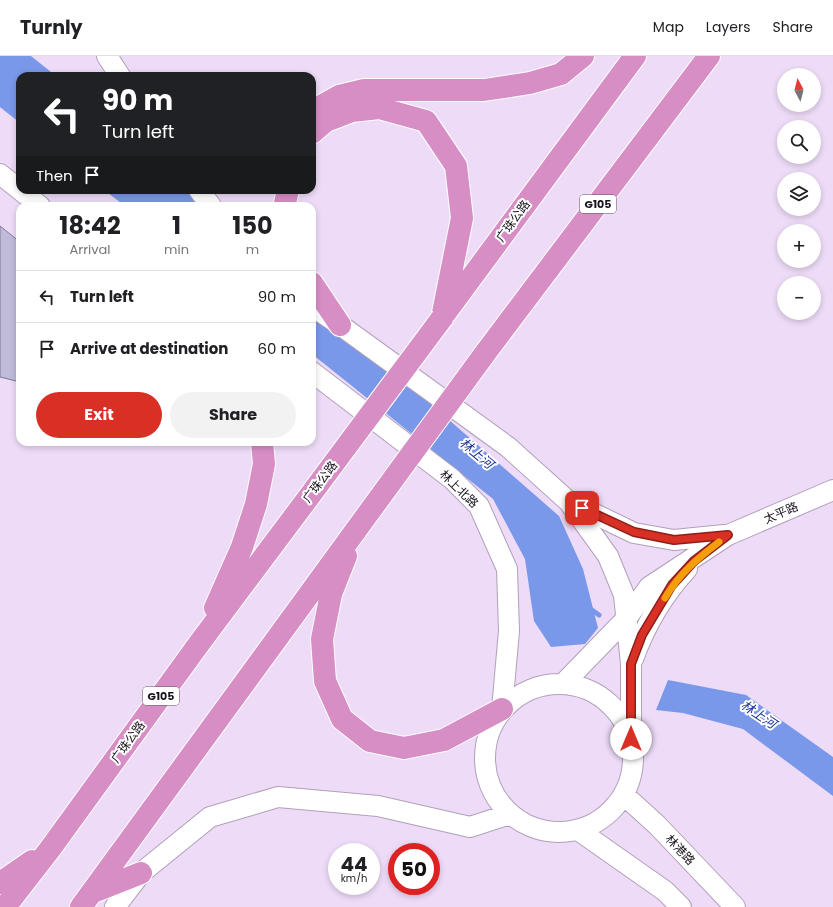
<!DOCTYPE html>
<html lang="en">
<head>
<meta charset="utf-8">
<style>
  :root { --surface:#fff; --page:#f2f2f2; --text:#202124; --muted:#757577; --line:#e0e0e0; --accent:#d93025 }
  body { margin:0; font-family:Poppins,"Noto Sans SC",sans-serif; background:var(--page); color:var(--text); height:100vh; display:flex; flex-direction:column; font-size:15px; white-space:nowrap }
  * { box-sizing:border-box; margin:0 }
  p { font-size:13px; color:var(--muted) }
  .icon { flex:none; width:22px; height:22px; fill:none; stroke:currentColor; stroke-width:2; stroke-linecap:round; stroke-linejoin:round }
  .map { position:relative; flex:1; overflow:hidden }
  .drawer { position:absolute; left:16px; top:146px; width:300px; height:244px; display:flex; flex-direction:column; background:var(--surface); border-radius:12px; box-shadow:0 2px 6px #0003 }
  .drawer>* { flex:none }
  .hud { position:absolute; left:16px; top:16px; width:300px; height:122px; border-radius:12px; box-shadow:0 2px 6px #0003; background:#202124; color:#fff; overflow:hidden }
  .needle { width:26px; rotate:353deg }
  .fabs { position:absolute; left:777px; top:12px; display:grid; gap:8px }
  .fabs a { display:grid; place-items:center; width:44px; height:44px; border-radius:50%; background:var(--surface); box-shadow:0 2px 6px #0003; font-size:20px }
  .speed { position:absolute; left:328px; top:787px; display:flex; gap:8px; font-size:20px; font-weight:700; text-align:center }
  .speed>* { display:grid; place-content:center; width:52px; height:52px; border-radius:50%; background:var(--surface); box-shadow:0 2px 6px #0003; line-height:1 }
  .speed small { font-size:10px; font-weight:400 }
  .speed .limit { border:6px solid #d22; background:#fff; color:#111 }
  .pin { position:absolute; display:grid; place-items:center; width:34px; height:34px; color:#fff; margin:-17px; border-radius:8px; box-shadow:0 2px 6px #0006 }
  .me { position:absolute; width:44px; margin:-22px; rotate:0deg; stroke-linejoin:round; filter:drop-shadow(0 0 3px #0008) }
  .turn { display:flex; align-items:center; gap:14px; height:84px; padding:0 20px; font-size:18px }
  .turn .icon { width:52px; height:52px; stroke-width:2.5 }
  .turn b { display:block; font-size:28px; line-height:34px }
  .then { display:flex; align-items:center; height:38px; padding:0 20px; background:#0003; gap:8px; font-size:15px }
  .eta { display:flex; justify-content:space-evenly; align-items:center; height:68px; text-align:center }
  .eta b { font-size:24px; font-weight:700; line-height:28px }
  .action { display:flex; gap:8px; margin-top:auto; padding:8px 20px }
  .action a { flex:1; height:46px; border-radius:24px; background:var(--accent); color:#fff; font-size:16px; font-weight:700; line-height:46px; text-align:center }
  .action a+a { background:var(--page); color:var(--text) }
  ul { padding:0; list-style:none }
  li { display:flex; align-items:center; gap:12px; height:52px; padding:0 20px; border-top:1px solid var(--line) }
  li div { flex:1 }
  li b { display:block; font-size:15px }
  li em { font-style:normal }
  header { display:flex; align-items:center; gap:24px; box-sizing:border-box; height:56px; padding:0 20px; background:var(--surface); border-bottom:1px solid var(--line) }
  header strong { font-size:19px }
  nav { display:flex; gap:22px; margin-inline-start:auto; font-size:14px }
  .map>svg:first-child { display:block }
</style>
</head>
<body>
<header>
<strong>Turnly</strong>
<nav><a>Map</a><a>Layers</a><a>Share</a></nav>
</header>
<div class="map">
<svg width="833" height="851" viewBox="0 0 833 851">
  <rect width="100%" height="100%" fill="#eddbf7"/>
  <path fill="#7998e9" d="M0,0H31L56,20H20V67L0,51Z
    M104,134H186L204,150H125Z
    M312,244L559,460L583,513L598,572L585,588L551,591L534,565L525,503L493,443L312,298Z
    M668,624L746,639L833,701V740L743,673L683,657L656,654Z"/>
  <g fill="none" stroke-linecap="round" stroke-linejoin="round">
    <path stroke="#7998e9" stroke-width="5" d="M589,552L599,559"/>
  </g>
  <path fill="#bfbbd9" stroke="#7e7b97" d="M0,170L20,186V326L0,321Z"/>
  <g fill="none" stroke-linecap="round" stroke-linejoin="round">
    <defs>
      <path id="secondary" d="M107,0L120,20
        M0,118L40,150
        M199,134L211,150
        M312,250L340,269L508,391L569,446L608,500L624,539L631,608V683
        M312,316L452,423L479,450L507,513L509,575L502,653
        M570,446L634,477L674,484L724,479
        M633,603C645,570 663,539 687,513
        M485 702a74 74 0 1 1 148 0a74 74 0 1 1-148 0Z
        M563,628L627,562L649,531L728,479L833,434
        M624,739L657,769L735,851
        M578,774L665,835L681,851
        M115,851L141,817L210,761L278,741L378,750L470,771L510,758"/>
      <path id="highway" d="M312,55L339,40L364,34H484L530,27L561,18L583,0
        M312,77L326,65L352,55L379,52L426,65L456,110L462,162L442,262
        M285,150V147L288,134
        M312,227L340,269
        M446,256L635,0
        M486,296L709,0
        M346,500L331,538L322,583L325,625L342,663L370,685L404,692L444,684L502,653
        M215,552L242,491L256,448L264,408L262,386
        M0,827L32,805
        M93,836L141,817
        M5,851L50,793L198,589L317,430
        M81,851L356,474"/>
    </defs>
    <use href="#secondary" stroke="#b1a0ba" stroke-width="22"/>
    <use href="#highway" stroke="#fff" stroke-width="24"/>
    <use href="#secondary" stroke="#fff" stroke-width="20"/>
    <use href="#highway" stroke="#d78ec5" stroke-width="22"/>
    <defs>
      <path id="highway-bridge" d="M317,430L442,262
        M356,474L486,296"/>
    </defs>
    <use href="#highway-bridge" stroke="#fff" stroke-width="24" stroke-linecap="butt"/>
    <use href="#highway-bridge" stroke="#d78ec5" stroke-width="22"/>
  </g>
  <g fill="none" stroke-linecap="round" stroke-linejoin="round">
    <defs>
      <path id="route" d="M582,452L634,476L674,484L728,479L694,505L672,529L642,579L631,608V683"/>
    </defs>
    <use href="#route" stroke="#8d1f18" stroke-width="10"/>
    <use href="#route" stroke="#d93025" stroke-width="7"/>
    <path stroke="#f59e0b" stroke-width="7" d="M665,542C680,517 697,503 719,486"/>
  </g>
  <g text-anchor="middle" stroke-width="4" stroke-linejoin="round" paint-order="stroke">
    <g fill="#fff" stroke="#5d5960" stroke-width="1">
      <rect x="580" y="139" width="36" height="18" rx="3"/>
      <rect x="143" y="631" width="36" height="18" rx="3"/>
    </g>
    <g font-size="11" font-weight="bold" fill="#18121c">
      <text x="598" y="152">G105</text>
      <text x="161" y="644">G105</text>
    </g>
    <g font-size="12" fill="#18121c" stroke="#fff">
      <text transform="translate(513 165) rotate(-54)" y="4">广珠公路</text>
      <text transform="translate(320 426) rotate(-53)" y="4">广珠公路</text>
      <text transform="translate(459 433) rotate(44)" y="4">林上北路</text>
      <text transform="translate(781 457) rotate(-23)" y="4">太平路</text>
      <text transform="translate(128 686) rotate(-54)" y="4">广珠公路</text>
      <text transform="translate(680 794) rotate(47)" y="4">林港路</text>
    </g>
    <g font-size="13" font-style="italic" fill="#223996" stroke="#fff">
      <text transform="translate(477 397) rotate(40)" y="5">林上河</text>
      <text transform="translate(759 658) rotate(34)" y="5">林上河</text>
    </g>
  </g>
</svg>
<div class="fabs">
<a><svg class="needle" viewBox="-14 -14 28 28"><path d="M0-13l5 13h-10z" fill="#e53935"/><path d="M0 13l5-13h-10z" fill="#757577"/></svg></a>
<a><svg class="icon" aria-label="search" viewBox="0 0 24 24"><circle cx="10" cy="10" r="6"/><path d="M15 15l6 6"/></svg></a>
<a><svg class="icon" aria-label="layers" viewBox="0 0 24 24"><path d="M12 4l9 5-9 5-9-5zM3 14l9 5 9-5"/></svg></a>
<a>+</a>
<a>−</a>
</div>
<div class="speed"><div>44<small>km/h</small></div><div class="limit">50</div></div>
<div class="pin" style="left:582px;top:452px;background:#d93025"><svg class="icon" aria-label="arrive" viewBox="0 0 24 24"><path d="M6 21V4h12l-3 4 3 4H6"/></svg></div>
<svg class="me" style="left:631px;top:683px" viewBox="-20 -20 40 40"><circle r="19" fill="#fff"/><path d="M0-13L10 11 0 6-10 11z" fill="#d93025"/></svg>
<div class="hud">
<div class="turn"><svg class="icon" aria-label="left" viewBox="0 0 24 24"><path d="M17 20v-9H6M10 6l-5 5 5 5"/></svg><div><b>90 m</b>Turn left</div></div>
<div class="then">Then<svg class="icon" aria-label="arrive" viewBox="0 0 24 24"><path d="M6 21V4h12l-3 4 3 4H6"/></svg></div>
</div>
<section class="drawer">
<div class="eta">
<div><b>18:42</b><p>Arrival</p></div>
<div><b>1</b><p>min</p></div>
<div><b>150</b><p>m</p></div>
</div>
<ul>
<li><svg class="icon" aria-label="left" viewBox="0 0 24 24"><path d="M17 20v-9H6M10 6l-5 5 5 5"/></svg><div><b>Turn left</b></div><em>90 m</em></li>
<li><svg class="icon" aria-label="arrive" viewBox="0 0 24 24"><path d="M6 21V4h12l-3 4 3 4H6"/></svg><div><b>Arrive at destination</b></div><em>60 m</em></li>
</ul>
<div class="action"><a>Exit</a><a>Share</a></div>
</section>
</div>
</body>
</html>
